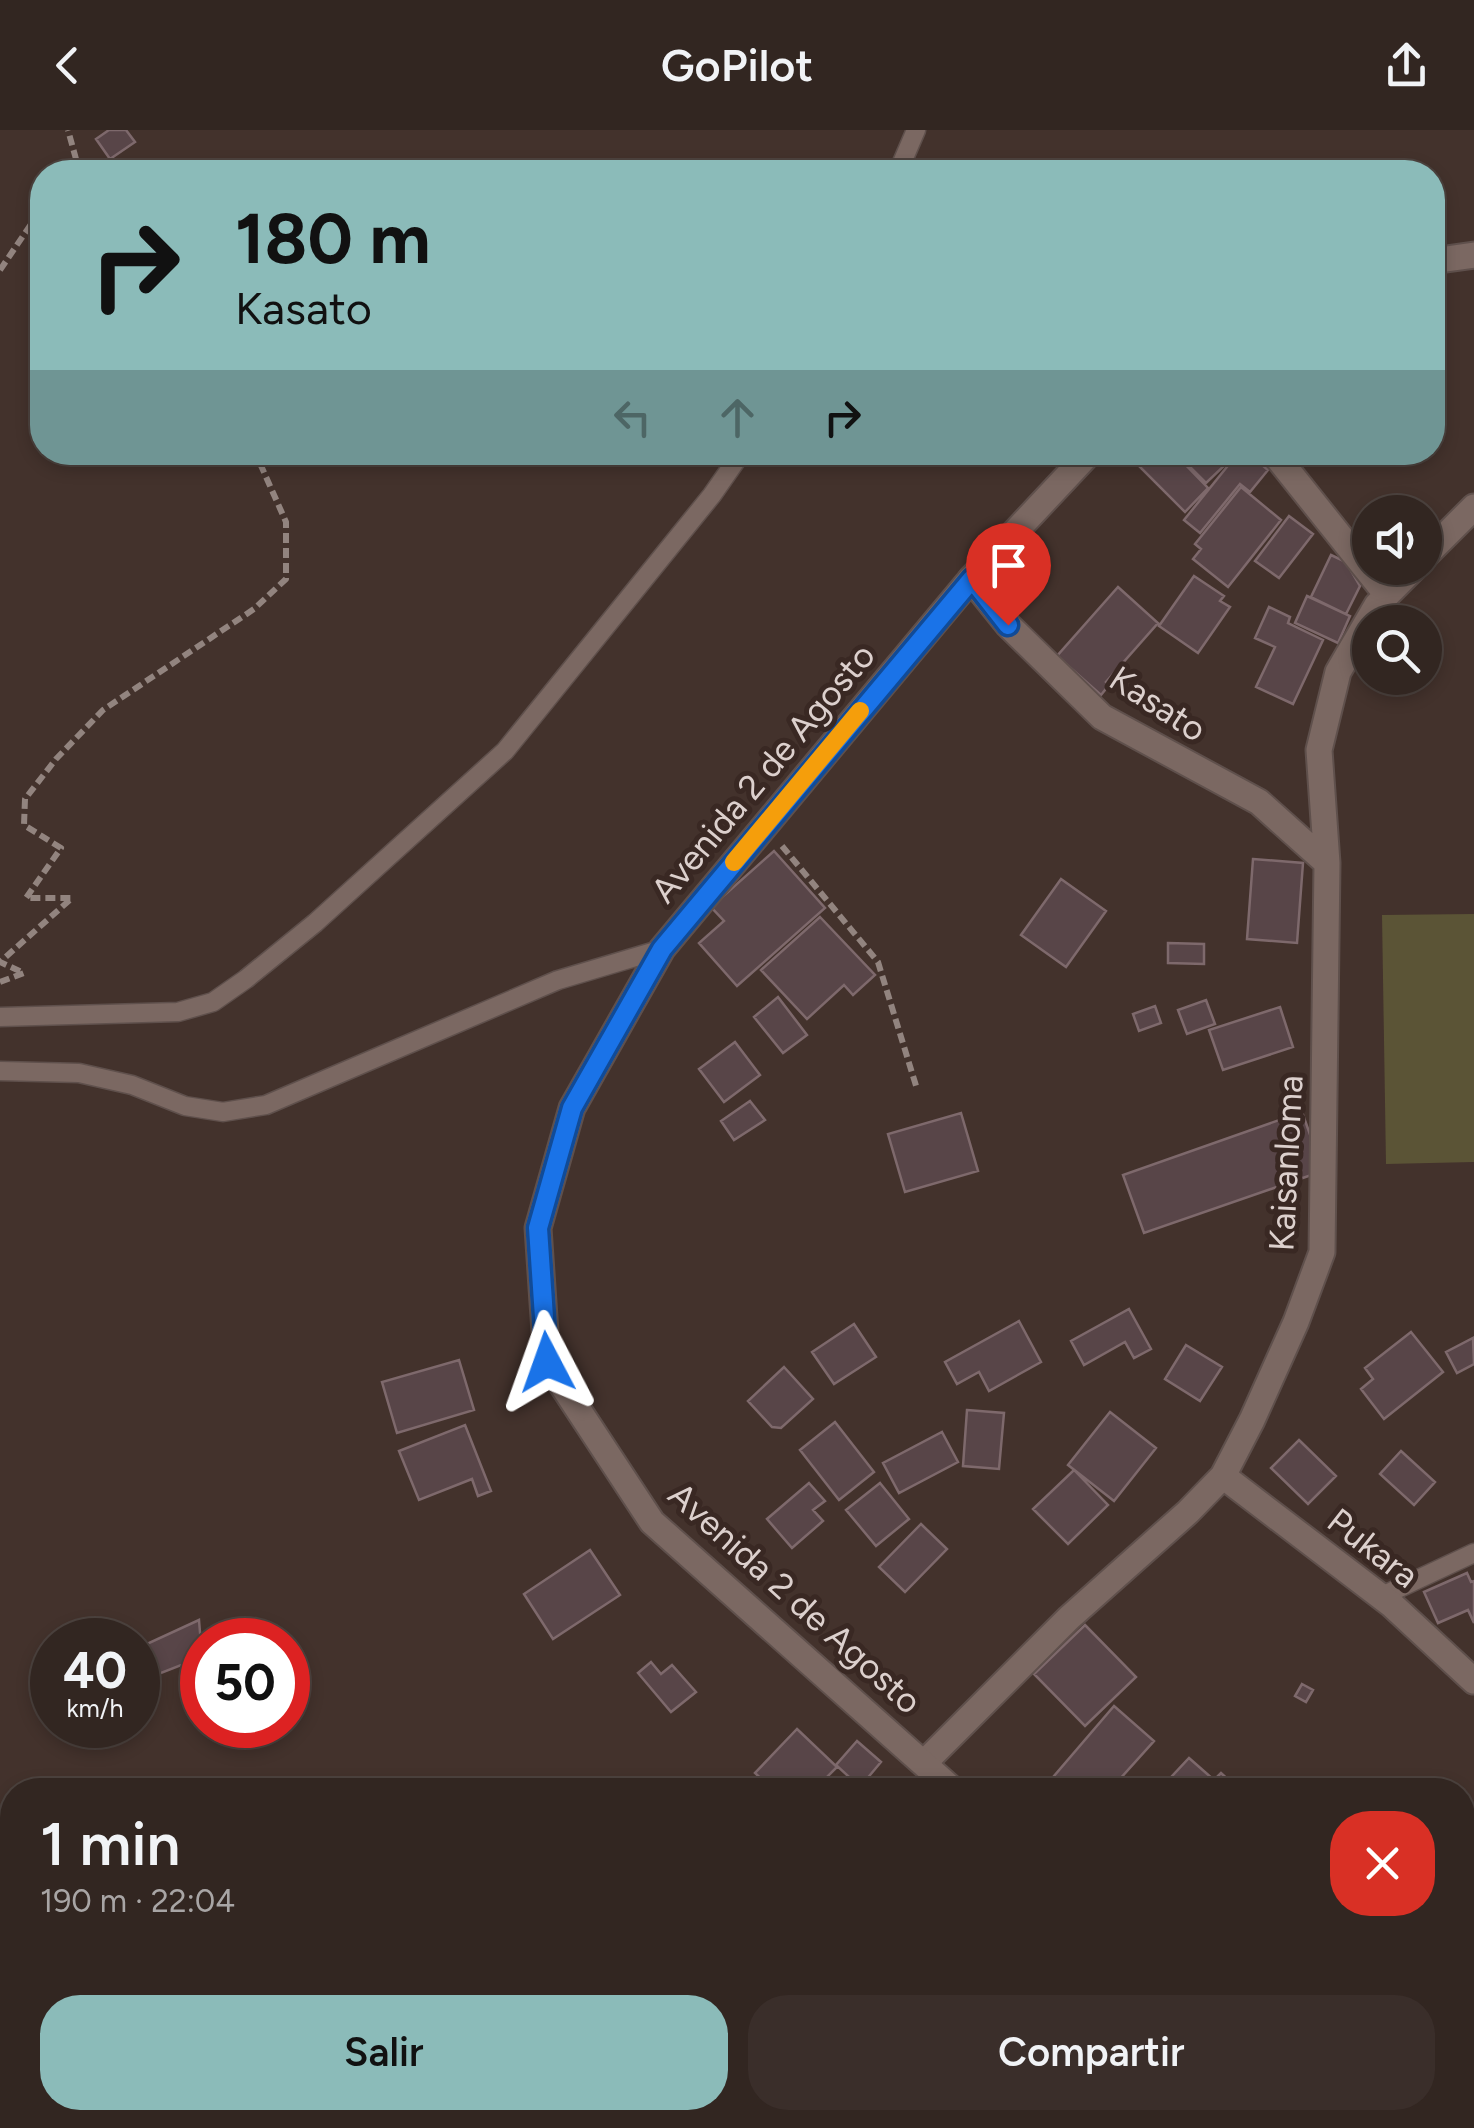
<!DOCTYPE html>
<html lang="es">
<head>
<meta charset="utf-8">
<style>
  :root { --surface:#322621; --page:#3a2e2a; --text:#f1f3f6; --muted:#a8a5a5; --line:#4d433f; --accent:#8bbbb9 }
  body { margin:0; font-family:Figtree,sans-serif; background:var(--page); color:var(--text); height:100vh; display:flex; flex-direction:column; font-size:38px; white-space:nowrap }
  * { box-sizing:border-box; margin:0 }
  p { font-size:32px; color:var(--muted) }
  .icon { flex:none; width:55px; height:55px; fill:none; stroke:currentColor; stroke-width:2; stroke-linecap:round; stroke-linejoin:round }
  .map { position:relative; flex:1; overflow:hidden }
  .side { position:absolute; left:0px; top:1648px; width:1475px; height:352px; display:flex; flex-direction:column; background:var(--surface); border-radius:40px 40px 0 0; box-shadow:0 5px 15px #0003,0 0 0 2px var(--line) }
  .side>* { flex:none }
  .top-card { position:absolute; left:30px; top:30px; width:1415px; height:305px; border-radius:40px; box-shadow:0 5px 15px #0003,0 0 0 2px var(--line); background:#8bbbb9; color:#111; overflow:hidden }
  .fabs { position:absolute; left:1352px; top:365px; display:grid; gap:20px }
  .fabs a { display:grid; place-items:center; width:90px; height:90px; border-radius:50%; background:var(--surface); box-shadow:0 5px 15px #0003,0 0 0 2px var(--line); font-size:50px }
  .speed { position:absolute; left:30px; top:1488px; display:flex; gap:20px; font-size:50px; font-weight:700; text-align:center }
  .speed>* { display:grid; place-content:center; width:130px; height:130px; border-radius:50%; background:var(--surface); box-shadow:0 5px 15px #0003,0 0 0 2px var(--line); line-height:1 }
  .speed small { font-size:25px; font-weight:400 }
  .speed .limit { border:15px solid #d22; background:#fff; color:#111 }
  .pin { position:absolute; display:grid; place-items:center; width:85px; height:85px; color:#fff; margin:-102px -42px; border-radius:50% 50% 50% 0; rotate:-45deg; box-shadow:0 0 10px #0007 }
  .pin .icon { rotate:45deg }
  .me { position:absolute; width:110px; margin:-55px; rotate:356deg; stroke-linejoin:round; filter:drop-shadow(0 0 8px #0008) }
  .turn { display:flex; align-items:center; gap:35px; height:210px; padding:0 40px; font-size:45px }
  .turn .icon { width:130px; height:130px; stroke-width:2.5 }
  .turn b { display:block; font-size:70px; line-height:85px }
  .lanes { display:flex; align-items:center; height:95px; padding:0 40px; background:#0003; justify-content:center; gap:50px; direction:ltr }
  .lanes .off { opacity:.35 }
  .round { display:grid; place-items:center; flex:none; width:105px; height:105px; border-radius:40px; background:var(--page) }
  .head { display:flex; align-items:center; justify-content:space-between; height:170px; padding:0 40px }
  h1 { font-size:60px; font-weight:600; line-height:75px }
  .cta { display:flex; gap:20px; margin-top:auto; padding:20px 40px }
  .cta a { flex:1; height:115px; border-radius:40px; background:var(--accent); color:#111; font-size:40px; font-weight:600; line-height:115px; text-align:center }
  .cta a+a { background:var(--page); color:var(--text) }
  header { display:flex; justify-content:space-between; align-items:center; height:130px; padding:0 40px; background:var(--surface); font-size:45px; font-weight:600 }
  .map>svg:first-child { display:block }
</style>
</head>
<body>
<header><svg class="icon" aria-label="back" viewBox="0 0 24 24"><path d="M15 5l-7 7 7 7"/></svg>GoPilot<svg class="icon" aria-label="share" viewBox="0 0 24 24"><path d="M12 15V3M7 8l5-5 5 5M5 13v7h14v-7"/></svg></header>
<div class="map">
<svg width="1474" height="1998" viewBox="0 0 1474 1998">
  <rect width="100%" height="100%" fill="#43322c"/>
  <path fill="#5b5436" d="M1474,784V1032L1386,1034L1382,785Z"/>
  <path fill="#584548" stroke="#7e696c" stroke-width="2.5" d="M109,0H126L135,12L110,29L96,9Z
    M1151,322H1173L1208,358L1185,382L1138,335Z
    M1175,322H1214L1226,334L1206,353Z
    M1239,322H1262L1256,330L1268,340L1250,362L1240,354L1200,403L1184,390Z
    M1241,357L1281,390L1228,457L1193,429L1201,419L1195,414Z
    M1289,386L1313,404L1279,448L1255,431Z
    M1331,425L1346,432L1360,456L1346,484L1311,467Z
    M1194,446L1224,466L1220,471L1230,477L1198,523L1159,496Z
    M1118,457L1158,493L1106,552L1109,555L1101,565L1057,526Z
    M1307,466L1350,486L1338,513L1295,493Z
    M1269,477L1290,487L1288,493L1323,510L1293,574L1256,557L1275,517L1255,508Z
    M774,721L825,778L737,856L699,813L724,791L711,777Z
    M1253,729L1303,733L1297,813L1247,809Z
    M1061,749L1106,781L1066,837L1021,805Z
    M820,787L875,845L853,865L844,855L807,889L761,840Z
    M1168,813L1204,814V834L1168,833Z
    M778,867L807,905L783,923L754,887Z
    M1206,870L1215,894L1187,904L1178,880Z
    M1155,876L1161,893L1139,901L1133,884Z
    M1280,877L1293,917L1223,940L1209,900Z
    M735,912L760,945L724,972L699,939Z
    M750,971L765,990L734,1010L721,991Z
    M1302,982L1323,1041L1144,1103L1123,1045Z
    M961,983L978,1041L905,1062L888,1004Z
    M1129,1179L1151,1219L1134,1228L1125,1212L1084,1235L1071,1211Z
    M1019,1191L1041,1232L989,1261L979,1242L957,1254L945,1232Z
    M854,1194L876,1227L834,1254L812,1222Z
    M1411,1202L1443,1242L1384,1289L1361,1259L1373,1249L1365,1238Z
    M1473,1208L1474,1234L1457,1243L1446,1222Z
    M1186,1215L1222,1237L1200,1271L1165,1249Z
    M459,1230L474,1280L397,1303L382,1252Z
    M784,1237L813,1269L781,1298L772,1297L748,1271Z
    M967,1280L1004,1283L999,1339L963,1336Z
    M1110,1282L1156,1318L1114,1371L1068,1335Z
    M835,1292L874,1342L839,1370L800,1320Z
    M465,1295L491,1361L478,1366L472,1349L419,1370L399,1321Z
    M942,1302L958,1332L899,1363L883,1333Z
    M1299,1310L1336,1346L1308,1374L1271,1338Z
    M1401,1321L1435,1352L1414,1375L1380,1344Z
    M1074,1340L1108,1375L1068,1414L1033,1379Z
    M809,1353L825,1371L813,1380L823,1391L792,1418L767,1389Z
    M880,1353L909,1389L876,1416L846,1380Z
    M921,1394L947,1419L905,1462L879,1437Z
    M590,1420L620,1465L553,1509L524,1464Z
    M1467,1443L1471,1452L1474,1451V1493L1468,1480L1438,1493L1424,1462Z
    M199,1490L202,1527L138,1552V1518Z
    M1085,1495L1136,1547L1085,1596L1034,1544Z
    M651,1532L661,1544L672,1535L696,1562L671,1582L638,1543Z
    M1302,1554L1313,1560L1306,1572L1295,1566Z
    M1114,1576L1154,1611L1110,1660H1042Z
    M797,1599L837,1637L814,1660H773L755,1643Z
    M857,1611L881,1632L860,1657L836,1635Z
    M1189,1628L1214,1650L1221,1643L1232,1653L1226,1660H1159Z
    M1474,1679V1783L1462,1765V1733L1469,1730L1462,1720V1686Z
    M1462,1884L1474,1897V1928L1462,1939Z
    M1474,1950V1998H1415L1428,1988H1462V1960Z
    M613,1988H644L637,1998H629Z
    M747,1988H775L765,1998H759Z
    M1042,1988H1067L1058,1998Z"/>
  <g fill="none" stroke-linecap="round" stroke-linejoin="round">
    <defs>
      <path id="lane" d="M898,42L916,0
        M0,887L178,882L213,872L246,849L315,793L505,621L712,365L742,322
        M0,941L79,943L132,955L185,976L223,982L266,975L558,850L662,819
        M1380,1467L1474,1423"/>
      <path id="street" d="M1273,322L1387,465
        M1425,426L1474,377
        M971,449L1008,495L1102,587L1259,672L1327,733
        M1223,1346L1392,1475L1474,1551
        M924,1633L1069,1488L1188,1382L1223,1346L1252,1290L1296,1192L1322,1122L1327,733L1319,620L1338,542L1377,475L1414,438"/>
      <path id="secondary" d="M1432,131L1474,125
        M953,1660L652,1392L547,1232L538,1098L572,978L662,819L971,449L1090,322
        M1311,1988L1322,1998"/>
    </defs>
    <use href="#lane" stroke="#5f504c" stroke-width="21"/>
    <use href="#street" stroke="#5f504c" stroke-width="29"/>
    <use href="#secondary" stroke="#5f504c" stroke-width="29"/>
    <path stroke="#92847f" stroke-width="6" stroke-dasharray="10 5" stroke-linecap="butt" d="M76,29L84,42
      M67,42L76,29L68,0
      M0,140L42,78
      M782,716L878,832L917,959
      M0,852L24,843L0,832L72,768H26L61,718L24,695L25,669L56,629L103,580L254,479L286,449V392L255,322"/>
    <use href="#lane" stroke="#7b6862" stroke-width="18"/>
    <use href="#street" stroke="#7b6862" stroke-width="25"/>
    <use href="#secondary" stroke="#7b6862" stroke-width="25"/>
  </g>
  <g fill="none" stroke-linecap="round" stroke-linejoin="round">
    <defs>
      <path id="route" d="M547,1232L538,1098L572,978L662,819L972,449L1008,495"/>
    </defs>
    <use href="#route" stroke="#114b97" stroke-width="25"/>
    <use href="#route" stroke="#1a73e8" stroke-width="18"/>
    <path stroke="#f59e0b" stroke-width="18" d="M734,732L860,581"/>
  </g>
  <g text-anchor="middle" stroke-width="10" stroke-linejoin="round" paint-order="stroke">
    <g font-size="35" fill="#dcd0cd" stroke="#392823">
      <text transform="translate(1158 574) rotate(33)" y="12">Kasato</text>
      <text transform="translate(763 643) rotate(-50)" y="12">Avenida 2 de Agosto</text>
      <text transform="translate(1286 1033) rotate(-87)" y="12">Kaisanloma</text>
      <text transform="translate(1373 1418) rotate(38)" y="12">Pukara</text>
      <text transform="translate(795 1468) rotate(42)" y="12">Avenida 2 de Agosto</text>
    </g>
  </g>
</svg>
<div class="fabs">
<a><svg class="icon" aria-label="sound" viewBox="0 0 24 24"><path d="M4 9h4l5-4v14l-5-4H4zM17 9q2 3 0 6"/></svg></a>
<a><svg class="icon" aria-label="search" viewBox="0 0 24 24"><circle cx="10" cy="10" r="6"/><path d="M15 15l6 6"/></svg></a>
</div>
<div class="speed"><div>40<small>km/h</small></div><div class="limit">50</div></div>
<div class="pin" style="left:1008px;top:495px;background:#d93025"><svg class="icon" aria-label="arrive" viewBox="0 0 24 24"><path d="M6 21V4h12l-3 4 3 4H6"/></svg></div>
<svg class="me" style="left:547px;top:1232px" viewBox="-20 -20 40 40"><path d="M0-17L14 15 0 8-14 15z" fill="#1a73e8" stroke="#fff" stroke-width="4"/></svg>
<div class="top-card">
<div class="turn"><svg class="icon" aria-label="right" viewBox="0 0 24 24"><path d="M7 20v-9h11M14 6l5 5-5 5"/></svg><div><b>180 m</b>Kasato</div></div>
<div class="lanes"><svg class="icon off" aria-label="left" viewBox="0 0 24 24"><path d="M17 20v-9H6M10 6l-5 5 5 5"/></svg><svg class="icon off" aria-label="ahead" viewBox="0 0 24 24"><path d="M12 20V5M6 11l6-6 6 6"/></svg><svg class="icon" aria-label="right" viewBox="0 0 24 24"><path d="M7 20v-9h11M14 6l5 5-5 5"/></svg></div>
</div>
<section class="side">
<div class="head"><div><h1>1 min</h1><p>190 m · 22:04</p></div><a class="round" style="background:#d93025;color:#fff"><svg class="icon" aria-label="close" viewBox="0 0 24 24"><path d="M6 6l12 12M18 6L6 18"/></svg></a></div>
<div class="cta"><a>Salir</a><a>Compartir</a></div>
</section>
</div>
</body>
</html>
